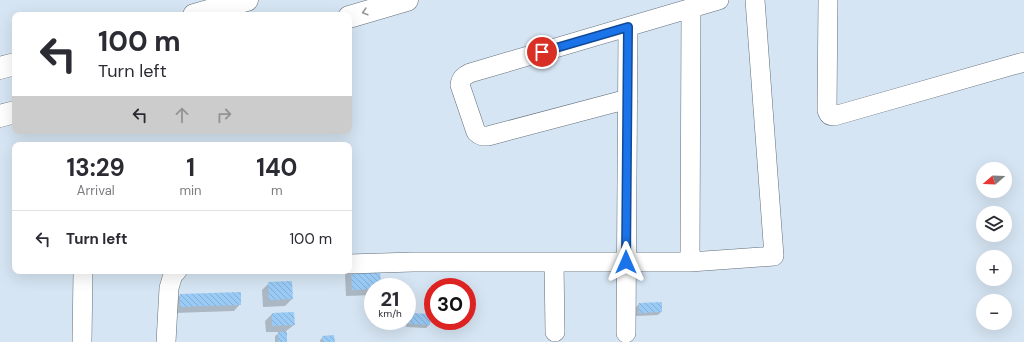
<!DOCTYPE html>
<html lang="en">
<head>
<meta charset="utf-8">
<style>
  :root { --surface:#fff; --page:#f7f7f7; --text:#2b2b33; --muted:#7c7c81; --line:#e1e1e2 }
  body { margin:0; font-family:"DM Sans",sans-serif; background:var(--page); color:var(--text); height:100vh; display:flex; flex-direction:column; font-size:15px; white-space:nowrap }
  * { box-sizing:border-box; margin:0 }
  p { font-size:13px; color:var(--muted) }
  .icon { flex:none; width:22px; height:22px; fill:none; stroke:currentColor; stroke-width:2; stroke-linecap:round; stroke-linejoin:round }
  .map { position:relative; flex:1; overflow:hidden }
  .panel { position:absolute; left:12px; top:142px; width:340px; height:132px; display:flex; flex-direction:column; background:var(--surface); border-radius:8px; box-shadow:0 4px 16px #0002 }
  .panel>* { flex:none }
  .top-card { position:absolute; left:12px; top:12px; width:340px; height:122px; border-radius:8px; box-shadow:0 4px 16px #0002; background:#fff; color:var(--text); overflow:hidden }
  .needle { width:26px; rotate:251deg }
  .fabs { position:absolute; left:976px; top:162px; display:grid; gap:8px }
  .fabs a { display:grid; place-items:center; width:36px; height:36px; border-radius:50%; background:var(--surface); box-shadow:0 4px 16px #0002; font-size:20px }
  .speed { position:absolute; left:364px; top:278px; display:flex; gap:8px; font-size:20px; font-weight:700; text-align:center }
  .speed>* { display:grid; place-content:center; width:52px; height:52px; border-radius:50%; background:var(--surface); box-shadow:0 4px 16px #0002; line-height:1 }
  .speed small { font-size:10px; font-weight:400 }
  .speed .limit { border:6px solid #d22; background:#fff; color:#111 }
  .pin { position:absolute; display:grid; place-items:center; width:34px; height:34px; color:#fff; margin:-17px; border:2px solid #fff; border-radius:50%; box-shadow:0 1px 4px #0007 }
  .me { position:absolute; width:44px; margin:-22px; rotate:0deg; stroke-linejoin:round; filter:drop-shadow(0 0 3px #0008) }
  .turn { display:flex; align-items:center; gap:14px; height:84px; padding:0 20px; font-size:18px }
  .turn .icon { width:52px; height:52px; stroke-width:2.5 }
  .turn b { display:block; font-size:28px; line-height:34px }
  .lanes { display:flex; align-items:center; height:38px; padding:0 20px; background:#0003; justify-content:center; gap:20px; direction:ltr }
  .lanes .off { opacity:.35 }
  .eta { display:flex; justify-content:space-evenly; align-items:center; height:68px; text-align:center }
  .eta b { font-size:24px; font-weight:700; line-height:28px }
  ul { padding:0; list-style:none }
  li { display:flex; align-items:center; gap:12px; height:56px; padding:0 20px; border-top:1px solid var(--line) }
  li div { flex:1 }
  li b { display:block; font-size:15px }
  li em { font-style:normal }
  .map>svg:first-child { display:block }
</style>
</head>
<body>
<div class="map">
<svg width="1024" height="342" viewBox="0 0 1024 342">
  <defs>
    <pattern id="building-back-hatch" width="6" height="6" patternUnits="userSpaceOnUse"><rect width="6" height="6" fill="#9acbf6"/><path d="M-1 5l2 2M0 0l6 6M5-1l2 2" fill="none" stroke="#84aed2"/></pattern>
  </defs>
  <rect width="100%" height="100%" fill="#d6e5f3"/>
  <path fill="#0003" d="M348,271L380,287H373V295L346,296L345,275Z
    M269,283L292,299L285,306L263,307L262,290Z
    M180,295L240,304L234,311L174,313L173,302Z
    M639,304L661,312L658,315L636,316V307Z
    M272,314L294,325L286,331V342H275V336L280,332H266L265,321Z
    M410,314L429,325L426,328L406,327L407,318Z
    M323,337L334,342H320V340Z"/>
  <path fill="url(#building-back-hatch)" d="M380,266L381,287H373V289L352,290L351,267Z
    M292,281L293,299L269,300L268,282Z
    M241,292V305L180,307V294Z
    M662,302V312L639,313V303Z
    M294,312L295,325L272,326V313Z
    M410,313L431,314L430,325L409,324Z
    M278,332H287V342H278Z
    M334,335L335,342H323L322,336Z"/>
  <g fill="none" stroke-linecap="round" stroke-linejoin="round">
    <defs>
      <path id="street" d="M828,0L827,110C828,114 830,116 834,116L1024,62
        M628,99L488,136C482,136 480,136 476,132L460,85C461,78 464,76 470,73L719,0
        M554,262L555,332
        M690,262L691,9
        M349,264L413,262H690L774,256L755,0
        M626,333L628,27
        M82,342L83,271
        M166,342L169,288L172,278L174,274L177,271"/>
      <path id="highway" d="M194,15L247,0
        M349,17L407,0
        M0,68L15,64
        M0,116L15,112"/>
    </defs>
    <use href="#street" stroke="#616e7a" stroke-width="20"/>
    <use href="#highway" stroke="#616e7a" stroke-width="23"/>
    <use href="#street" stroke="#fff" stroke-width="19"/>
    <use href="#highway" stroke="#fff" stroke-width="22"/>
  </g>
  <defs><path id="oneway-chevron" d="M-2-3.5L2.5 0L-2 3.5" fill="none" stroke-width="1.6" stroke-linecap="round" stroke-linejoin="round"/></defs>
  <use stroke="#959899" href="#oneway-chevron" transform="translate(365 12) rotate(164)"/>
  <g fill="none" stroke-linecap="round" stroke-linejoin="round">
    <defs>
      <path id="route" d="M542,52L628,27L626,262"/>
    </defs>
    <use href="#route" stroke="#114b97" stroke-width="10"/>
    <use href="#route" stroke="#1a73e8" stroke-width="7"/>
  </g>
</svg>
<div class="fabs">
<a><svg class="needle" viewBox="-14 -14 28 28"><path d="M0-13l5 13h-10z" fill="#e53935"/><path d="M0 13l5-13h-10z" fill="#7c7c81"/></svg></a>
<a><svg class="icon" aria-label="layers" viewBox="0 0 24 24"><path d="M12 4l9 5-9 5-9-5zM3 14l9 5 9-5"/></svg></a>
<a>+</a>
<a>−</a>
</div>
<div class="speed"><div>21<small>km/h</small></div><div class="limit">30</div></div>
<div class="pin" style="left:542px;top:52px;background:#d93025"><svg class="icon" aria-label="arrive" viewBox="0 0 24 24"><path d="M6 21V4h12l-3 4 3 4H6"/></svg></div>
<svg class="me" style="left:626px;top:262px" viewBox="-20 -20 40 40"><path d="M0-17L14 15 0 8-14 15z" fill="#1a73e8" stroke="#fff" stroke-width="4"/></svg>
<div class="top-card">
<div class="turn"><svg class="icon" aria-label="left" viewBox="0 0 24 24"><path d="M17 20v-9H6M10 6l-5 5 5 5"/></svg><div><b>100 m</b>Turn left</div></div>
<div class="lanes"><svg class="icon" aria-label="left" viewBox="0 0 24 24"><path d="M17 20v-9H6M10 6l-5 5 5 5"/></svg><svg class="icon off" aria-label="ahead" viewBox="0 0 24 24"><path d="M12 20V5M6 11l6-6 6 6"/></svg><svg class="icon off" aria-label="right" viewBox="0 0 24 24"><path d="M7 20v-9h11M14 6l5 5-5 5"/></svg></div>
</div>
<section class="panel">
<div class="eta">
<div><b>13:29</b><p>Arrival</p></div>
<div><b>1</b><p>min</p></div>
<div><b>140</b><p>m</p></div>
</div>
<ul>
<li><svg class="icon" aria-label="left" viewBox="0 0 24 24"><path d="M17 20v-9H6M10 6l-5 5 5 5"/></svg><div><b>Turn left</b></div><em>100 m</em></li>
</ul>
</section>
</div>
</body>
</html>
